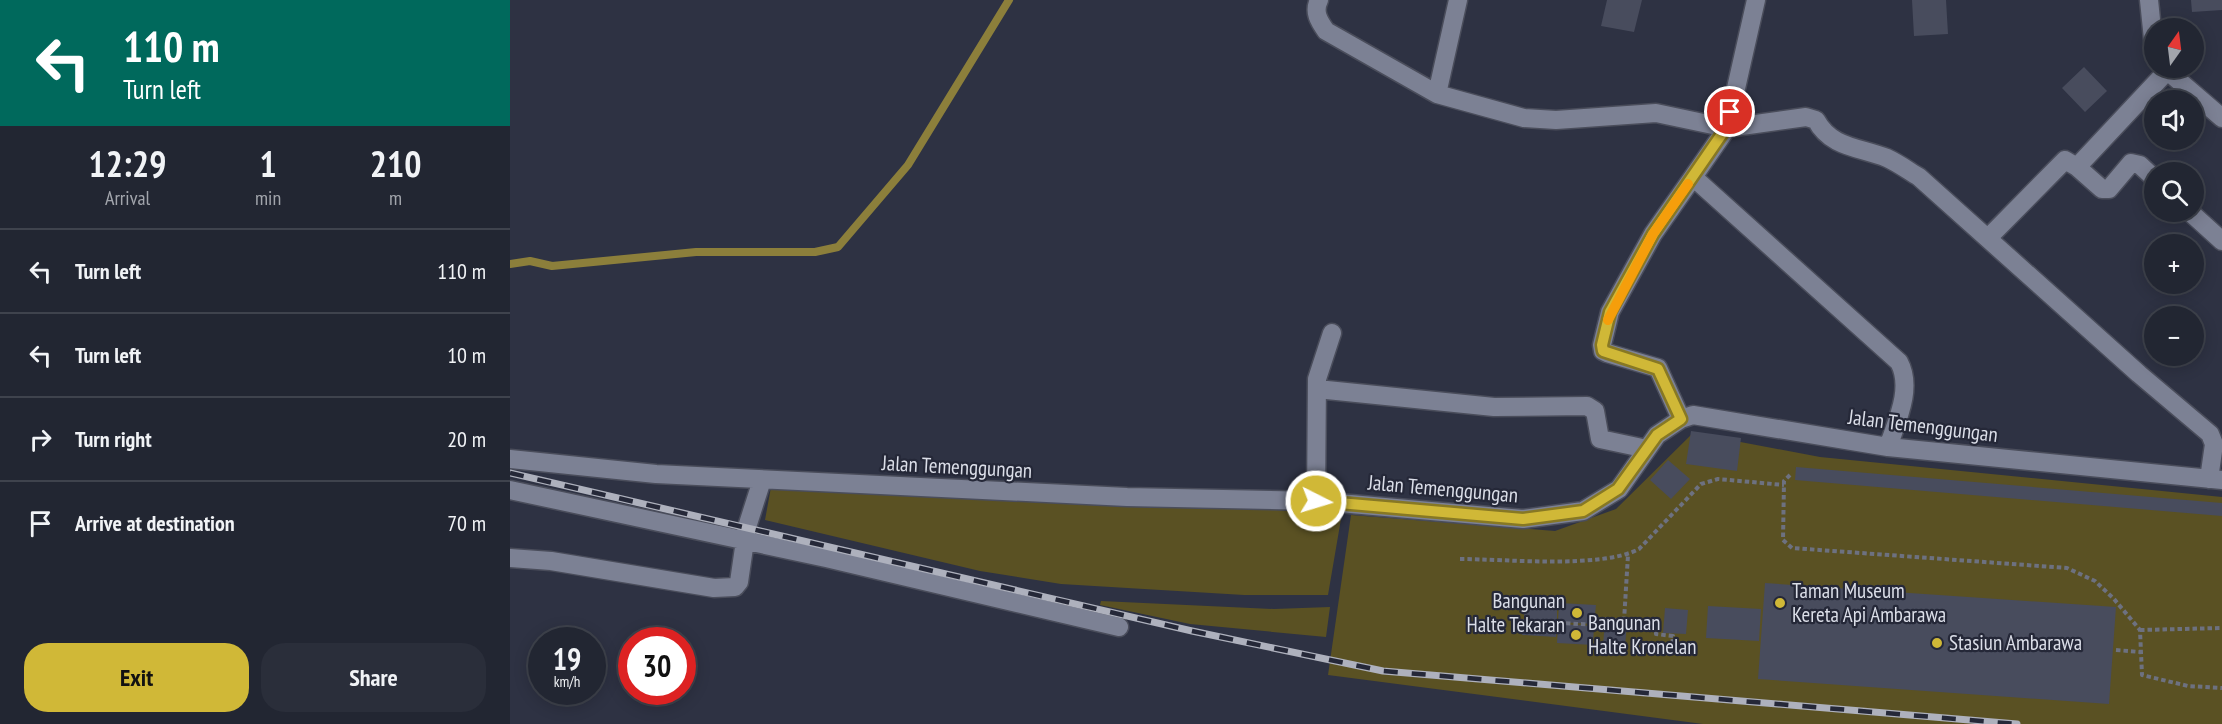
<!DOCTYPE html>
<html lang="en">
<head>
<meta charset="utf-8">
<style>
  :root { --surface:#222632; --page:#2a2e3a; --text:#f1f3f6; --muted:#a2a5ac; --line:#3f434d; --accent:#d0b837 }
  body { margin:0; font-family:"PT Sans Narrow",sans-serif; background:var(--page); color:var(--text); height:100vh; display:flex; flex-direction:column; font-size:22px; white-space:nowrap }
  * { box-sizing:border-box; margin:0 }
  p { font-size:20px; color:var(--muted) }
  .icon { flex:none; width:33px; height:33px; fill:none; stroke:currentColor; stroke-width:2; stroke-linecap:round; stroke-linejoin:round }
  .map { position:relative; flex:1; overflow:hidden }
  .side { display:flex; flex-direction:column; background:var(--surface); width:510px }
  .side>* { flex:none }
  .guide { background:#00695c; color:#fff; overflow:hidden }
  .needle { width:39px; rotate:14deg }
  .buttons { position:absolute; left:1634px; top:18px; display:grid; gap:12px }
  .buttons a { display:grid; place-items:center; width:60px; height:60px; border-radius:50%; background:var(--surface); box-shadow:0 3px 15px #0003,0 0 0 2px var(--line); font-size:30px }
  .speed { position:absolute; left:18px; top:627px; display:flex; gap:12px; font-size:30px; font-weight:700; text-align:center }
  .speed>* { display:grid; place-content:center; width:78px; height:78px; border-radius:50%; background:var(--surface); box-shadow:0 3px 15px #0003,0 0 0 2px var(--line); line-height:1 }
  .speed small { font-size:15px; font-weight:400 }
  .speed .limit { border:9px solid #d22; background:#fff; color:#111 }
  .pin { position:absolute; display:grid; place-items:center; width:51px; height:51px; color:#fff; margin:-26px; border:3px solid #fff; border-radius:50%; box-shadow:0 2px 6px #0007 }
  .me { position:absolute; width:66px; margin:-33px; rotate:95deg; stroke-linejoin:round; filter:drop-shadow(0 0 4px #0008) }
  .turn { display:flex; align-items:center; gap:21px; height:126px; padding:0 24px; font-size:27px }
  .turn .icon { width:78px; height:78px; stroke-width:2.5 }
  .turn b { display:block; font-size:42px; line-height:51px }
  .eta { display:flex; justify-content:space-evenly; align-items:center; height:102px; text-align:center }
  .eta b { font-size:36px; font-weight:700; line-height:42px }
  .cta { display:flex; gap:12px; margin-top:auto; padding:12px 24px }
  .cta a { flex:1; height:69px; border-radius:24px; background:var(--accent); color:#111; font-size:24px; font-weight:700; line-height:69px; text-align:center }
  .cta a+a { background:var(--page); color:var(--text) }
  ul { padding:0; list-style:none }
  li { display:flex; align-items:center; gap:18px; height:84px; padding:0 24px; border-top:2px solid var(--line) }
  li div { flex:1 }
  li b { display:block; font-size:22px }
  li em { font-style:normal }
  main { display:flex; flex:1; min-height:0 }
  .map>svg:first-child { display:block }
</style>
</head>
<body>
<main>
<section class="side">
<div class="guide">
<div class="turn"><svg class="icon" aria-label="left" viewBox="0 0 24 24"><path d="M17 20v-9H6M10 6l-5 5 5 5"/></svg><div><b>110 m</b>Turn left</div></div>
</div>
<div class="eta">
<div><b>12:29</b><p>Arrival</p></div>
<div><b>1</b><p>min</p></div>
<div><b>210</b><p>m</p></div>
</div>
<ul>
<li><svg class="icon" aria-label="left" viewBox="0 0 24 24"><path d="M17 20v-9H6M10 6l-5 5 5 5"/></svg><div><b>Turn left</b></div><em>110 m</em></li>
<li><svg class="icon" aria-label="left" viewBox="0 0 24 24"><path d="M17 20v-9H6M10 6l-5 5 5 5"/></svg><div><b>Turn left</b></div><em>10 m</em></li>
<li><svg class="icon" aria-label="right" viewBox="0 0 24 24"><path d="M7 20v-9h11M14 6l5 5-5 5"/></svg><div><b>Turn right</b></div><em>20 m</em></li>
<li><svg class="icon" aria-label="arrive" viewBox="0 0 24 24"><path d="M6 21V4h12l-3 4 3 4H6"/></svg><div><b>Arrive at destination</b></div><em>70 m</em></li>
</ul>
<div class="cta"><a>Exit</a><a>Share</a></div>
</section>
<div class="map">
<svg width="1712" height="724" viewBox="0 0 1712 724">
  <rect width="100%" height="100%" fill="#2e3243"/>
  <path fill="#5a5123" d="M1183,433L1310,457L1712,497V724H1193L818,675L841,515L1045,531L1106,509Z
    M261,487L832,513L818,595H734L551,584L470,571L255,520Z
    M591,601L764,609L820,607L816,637L680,624L590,605Z"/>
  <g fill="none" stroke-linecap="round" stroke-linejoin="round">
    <path stroke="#8c7f3b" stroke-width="8" d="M0,264L20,261L42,266L186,252H305L328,247L398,165L499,0"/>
  </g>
  <path fill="#484c5d" d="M1097,0H1132L1124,32L1091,26Z
    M1402,0H1436L1438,34L1404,36Z
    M1681,0H1712V10L1682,12Z
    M1574,67L1597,91L1575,112L1552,88Z
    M1181,431L1231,438L1227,471L1176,464Z
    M1158,460L1180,479L1161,499L1140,480Z
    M1286,467L1712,503V516L1285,480Z
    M1255,583L1606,607L1599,704L1248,679Z
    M1049,603L1086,605L1084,624L1048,622Z
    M1198,606L1251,609L1249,641L1196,638Z
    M1014,607L1047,609V622L1014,620Z
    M1155,608L1178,610L1176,634L1153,633Z
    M1013,622L1047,624L1046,637L1012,635Z
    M1095,622L1117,624L1115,646L1093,644Z
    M1048,624L1084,626L1083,645L1047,643Z"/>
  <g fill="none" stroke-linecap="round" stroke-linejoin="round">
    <defs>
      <path id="street" d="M809,0C803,12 809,21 816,31L927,94L1014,118L1046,120L1146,113L1217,128L1296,117L1306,120C1321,148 1349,147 1377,158C1388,163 1399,171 1409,177L1629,374L1700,434L1704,444L1699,479
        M1246,0L1217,128L1183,177L1389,362C1403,388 1387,421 1378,447
        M1639,0L1644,49
        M1654,68L1712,118
        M927,94L948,0
        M1644,178L1630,165L1621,163L1599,189H1592L1567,167L1657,71
        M1680,212L1712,241
        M1478,238L1555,160L1567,167
        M807,389L984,407L1077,406L1085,411L1090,439L1137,449
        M1171,419L1148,368L1097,353L1093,351L1092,345L1100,312L1143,234L1183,177
        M0,459L146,474L617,497L806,501L1013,519L1073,511L1109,489L1147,435L1171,419L1183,415L1378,447L1712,480
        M0,490L316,558L609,627
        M806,501L807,379L822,333
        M0,558L41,561L204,588L225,587L229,582L237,527L252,480"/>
    </defs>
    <use href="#street" stroke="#4a4d5b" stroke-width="21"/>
    <path stroke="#6d7180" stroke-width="4" stroke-dasharray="4.5 3" stroke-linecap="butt" d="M1280,475L1274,481L1273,540L1282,548L1557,568L1585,581L1604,599L1630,630L1632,675L1678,686L1712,688
      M950,559C996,559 1091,569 1129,549L1191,484L1208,479L1274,485
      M1011,621L1090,625V619L1146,623V634L1163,636L1162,647
      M1114,621L1118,555
      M1630,630L1712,628
      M1606,650L1630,652"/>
    <use href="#street" stroke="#7c8194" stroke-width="18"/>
    <defs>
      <path id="rail" d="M0,473L682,631L873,671L1507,724"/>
    </defs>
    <use href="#rail" stroke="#aeb1bd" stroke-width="7"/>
    <use href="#rail" stroke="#252838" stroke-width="4.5" stroke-dasharray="14" stroke-linecap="butt"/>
  </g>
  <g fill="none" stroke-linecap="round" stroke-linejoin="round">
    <defs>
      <path id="route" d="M806,501L1013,519L1073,511L1108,489L1147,435L1171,419L1148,369L1093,351L1092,345L1100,312L1143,234L1216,128L1220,112"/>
    </defs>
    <use href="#route" stroke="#877824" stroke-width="15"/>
    <use href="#route" stroke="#d0b837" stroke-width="10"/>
    <path stroke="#f59e0b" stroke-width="10" d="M1098,320L1143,234L1178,184"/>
  </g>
  <g fill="#d0b837" stroke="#252838" stroke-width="2">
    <circle cx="1270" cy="603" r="6"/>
    <circle cx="1067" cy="613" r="6"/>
    <circle cx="1066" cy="635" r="6"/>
    <circle cx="1427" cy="643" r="6"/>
  </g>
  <g text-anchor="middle" stroke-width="4.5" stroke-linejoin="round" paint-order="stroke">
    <g font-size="21" fill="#dbdee8" stroke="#252838">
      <text transform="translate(1413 426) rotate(7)" y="7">Jalan Temenggungan</text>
      <text transform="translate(447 467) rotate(3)" y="7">Jalan Temenggungan</text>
      <text transform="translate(933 489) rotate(5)" y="7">Jalan Temenggungan</text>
    </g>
    <g font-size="21" fill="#dbdee8" stroke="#252838" text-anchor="start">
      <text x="1282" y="598">Taman Museum<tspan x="1282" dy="24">Kereta Api Ambarawa</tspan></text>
      <text x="1055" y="608" text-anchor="end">Bangunan<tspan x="1055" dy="24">Halte Tekaran</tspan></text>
      <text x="1078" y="630">Bangunan<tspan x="1078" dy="24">Halte Kronelan</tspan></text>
      <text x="1439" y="650">Stasiun Ambarawa</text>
    </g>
  </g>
</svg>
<div class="buttons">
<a><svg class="needle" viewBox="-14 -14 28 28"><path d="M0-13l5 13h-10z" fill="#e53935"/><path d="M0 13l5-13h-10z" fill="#a2a5ac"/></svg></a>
<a><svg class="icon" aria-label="sound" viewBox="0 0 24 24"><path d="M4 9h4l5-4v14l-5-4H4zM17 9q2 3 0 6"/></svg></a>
<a><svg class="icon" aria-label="search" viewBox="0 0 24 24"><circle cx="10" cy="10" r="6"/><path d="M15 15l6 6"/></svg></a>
<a>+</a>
<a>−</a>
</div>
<div class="speed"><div>19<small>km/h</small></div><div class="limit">30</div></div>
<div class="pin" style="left:1220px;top:112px;background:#d93025"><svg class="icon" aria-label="arrive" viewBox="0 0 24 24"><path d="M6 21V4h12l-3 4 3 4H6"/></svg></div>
<svg class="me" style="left:806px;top:501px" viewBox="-20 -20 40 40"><circle r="17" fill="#d0b837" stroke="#fff" stroke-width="3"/><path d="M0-11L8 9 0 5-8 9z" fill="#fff"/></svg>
</div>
</main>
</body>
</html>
